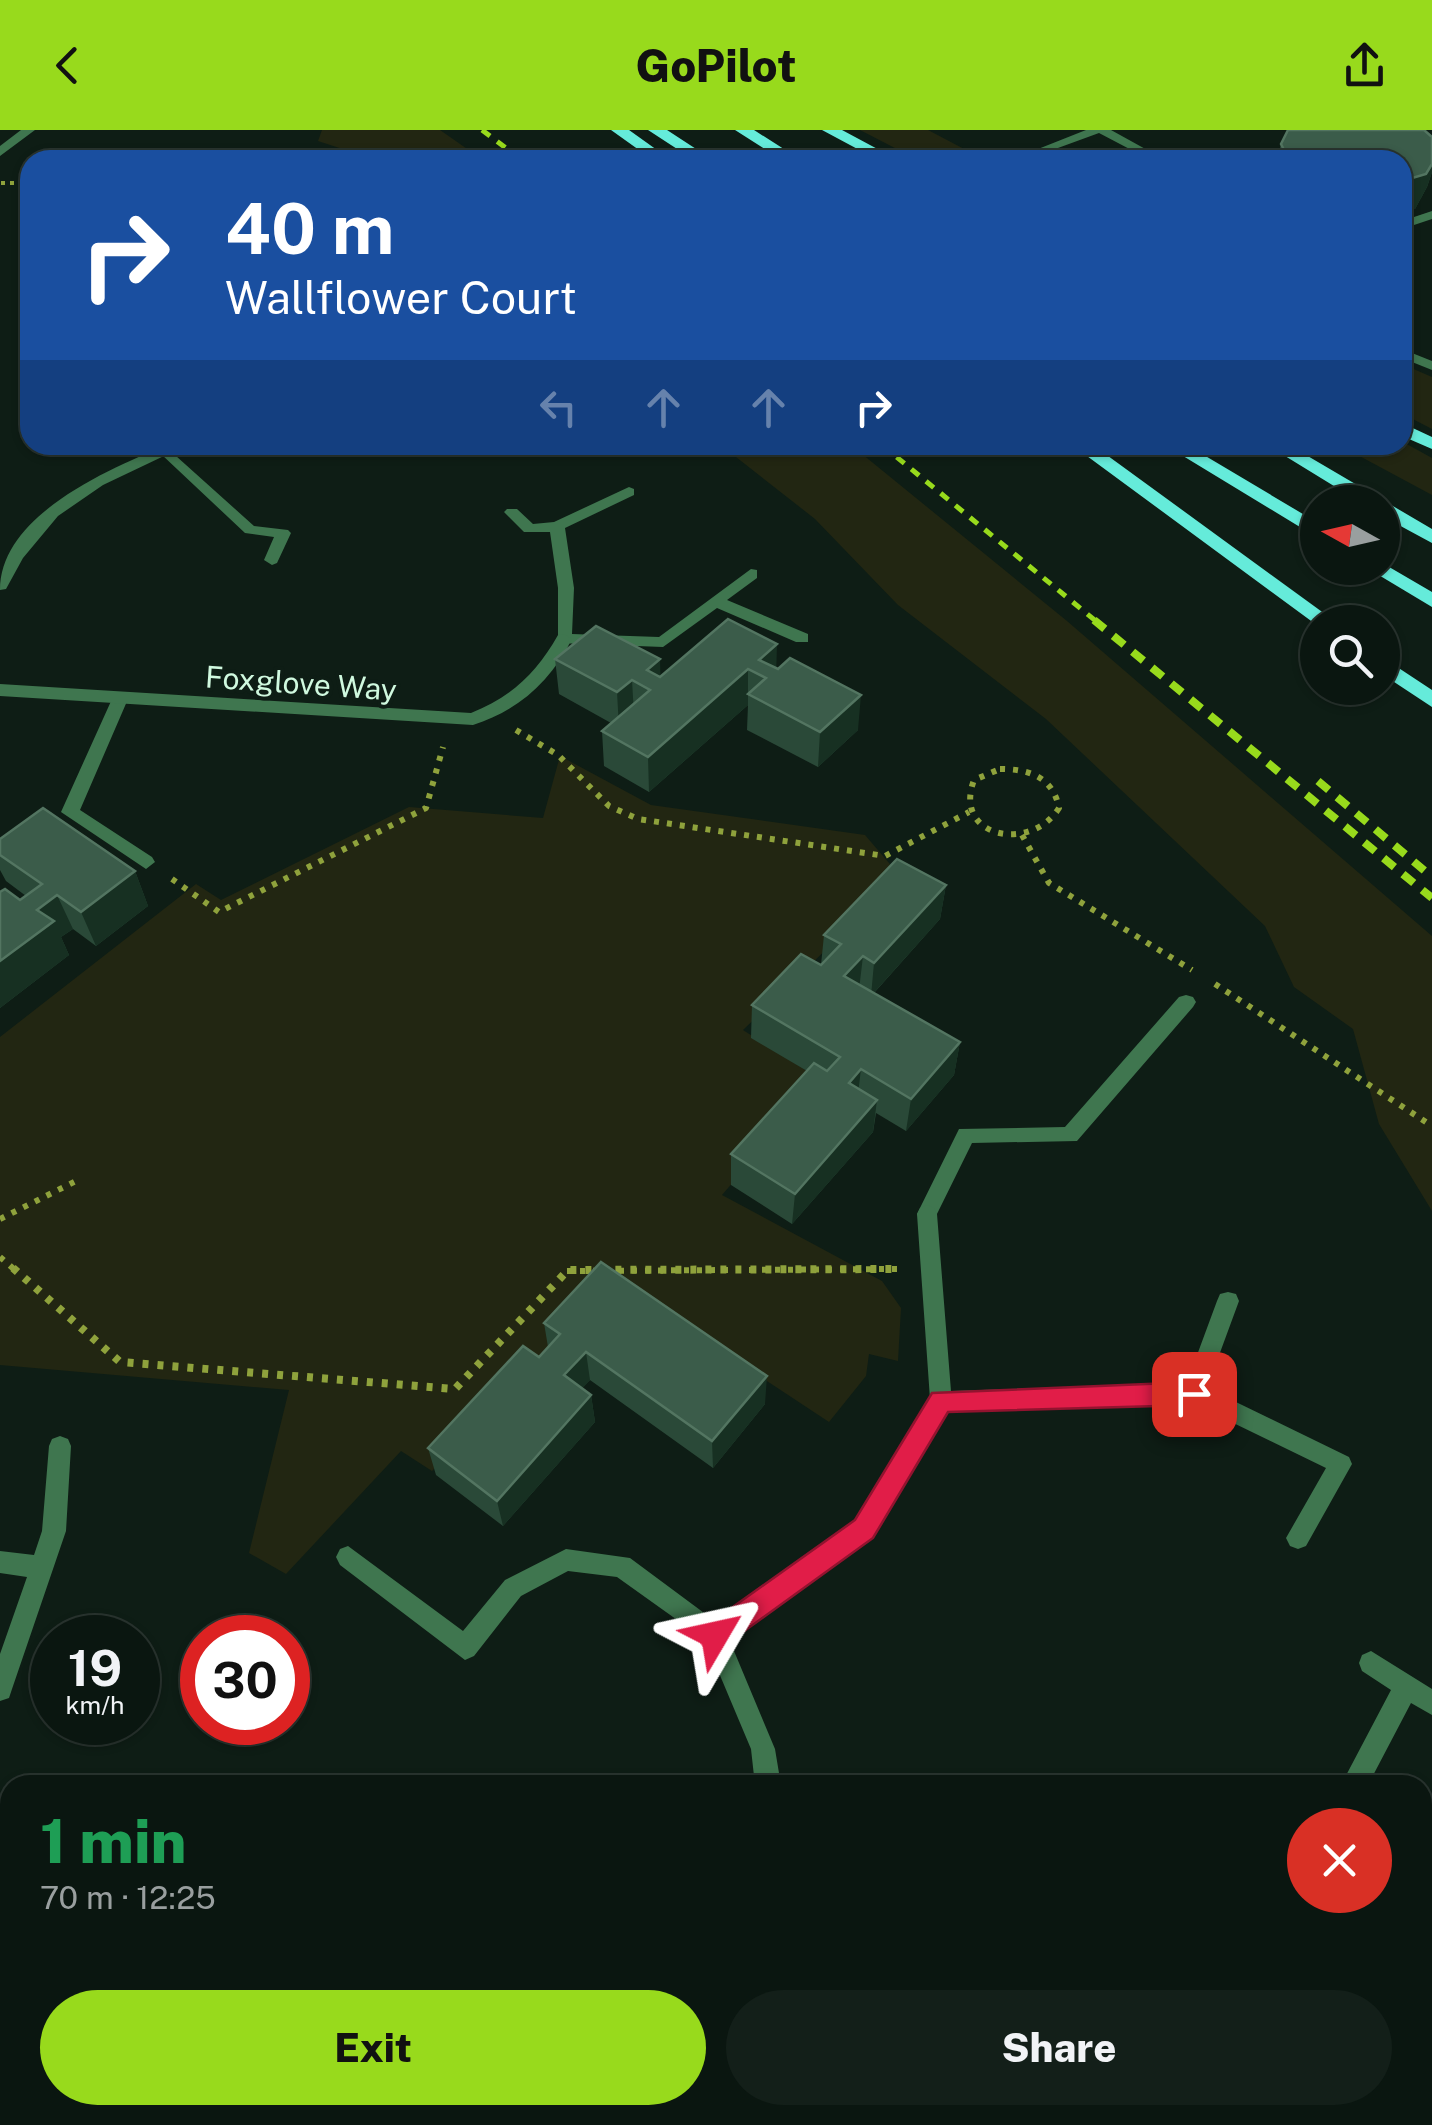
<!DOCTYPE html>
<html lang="en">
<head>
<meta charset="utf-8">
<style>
  :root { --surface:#0a1610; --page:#131f19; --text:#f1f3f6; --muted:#999f9f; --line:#2a3530; --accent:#98da1c }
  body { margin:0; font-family:"Public Sans",sans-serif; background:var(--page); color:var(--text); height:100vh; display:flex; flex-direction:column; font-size:38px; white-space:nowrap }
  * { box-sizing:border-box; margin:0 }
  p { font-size:32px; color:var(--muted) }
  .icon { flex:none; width:55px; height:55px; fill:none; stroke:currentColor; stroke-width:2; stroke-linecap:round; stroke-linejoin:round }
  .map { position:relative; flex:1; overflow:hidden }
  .drawer { position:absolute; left:0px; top:1645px; width:1432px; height:350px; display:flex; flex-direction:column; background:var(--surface); border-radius:30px 30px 0 0; box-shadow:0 2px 8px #0004,0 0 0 2px var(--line) }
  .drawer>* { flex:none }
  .banner { position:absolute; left:20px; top:20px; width:1392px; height:305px; border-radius:30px; box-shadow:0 2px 8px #0004,0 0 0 2px var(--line); background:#1a4fa0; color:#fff; overflow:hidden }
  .needle { width:65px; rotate:278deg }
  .fabs { position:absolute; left:1300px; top:355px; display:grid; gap:20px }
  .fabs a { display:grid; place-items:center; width:100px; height:100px; border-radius:50%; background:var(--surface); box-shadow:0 2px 8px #0004,0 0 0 2px var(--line); font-size:50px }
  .speed { position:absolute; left:30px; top:1485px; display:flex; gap:20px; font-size:50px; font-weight:700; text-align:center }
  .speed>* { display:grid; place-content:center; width:130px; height:130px; border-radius:50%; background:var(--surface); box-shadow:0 2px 8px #0004,0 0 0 2px var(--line); line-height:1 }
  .speed small { font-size:25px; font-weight:400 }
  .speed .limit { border:15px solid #d22; background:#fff; color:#111 }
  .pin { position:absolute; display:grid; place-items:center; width:85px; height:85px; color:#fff; margin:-42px; border-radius:20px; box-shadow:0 5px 15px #0006 }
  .me { position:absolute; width:110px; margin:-55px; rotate:54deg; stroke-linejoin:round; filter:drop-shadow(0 0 8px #0008) }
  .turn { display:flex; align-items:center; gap:35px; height:210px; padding:0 40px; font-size:45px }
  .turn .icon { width:130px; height:130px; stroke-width:2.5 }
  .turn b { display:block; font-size:70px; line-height:85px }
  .lanes { display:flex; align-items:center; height:95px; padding:0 40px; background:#0003; justify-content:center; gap:50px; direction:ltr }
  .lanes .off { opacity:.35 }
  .round { display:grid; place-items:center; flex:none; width:105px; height:105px; border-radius:52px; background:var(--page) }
  .headline { display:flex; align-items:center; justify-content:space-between; height:170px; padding:0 40px }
  h1 { font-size:60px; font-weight:800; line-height:75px; color:#1e9e55 }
  .button { display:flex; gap:20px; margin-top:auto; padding:20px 40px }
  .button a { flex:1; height:115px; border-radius:60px; background:var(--accent); color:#111; font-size:40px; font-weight:800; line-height:115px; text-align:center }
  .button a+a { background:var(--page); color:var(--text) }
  header { display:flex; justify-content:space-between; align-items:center; height:130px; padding:0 40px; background:var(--accent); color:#111; font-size:45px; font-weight:800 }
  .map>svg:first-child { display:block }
</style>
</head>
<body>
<header><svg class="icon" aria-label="back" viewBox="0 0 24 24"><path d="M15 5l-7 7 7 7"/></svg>GoPilot<svg class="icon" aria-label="share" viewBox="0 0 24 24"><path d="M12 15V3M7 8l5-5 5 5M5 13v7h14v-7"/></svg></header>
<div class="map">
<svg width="1432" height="1995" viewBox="0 0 1432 1995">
  <rect width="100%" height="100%" fill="#0e1d15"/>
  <path fill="#222612" d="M322,0H440L483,30H376L318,11Z
    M860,0H928L985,30H918Z
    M1402,234L1432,247V299L1403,284Z
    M1403,312L1432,328V365L1339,315Z
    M711,315H851L1067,491L1432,806V1081L1379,994L1353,899L1294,857L1265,796L1046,589L898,475L815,389L736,327Z
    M560,626L651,675L865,705L901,747L743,900L821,950L722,1065L882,1151L901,1178L898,1231L869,1224L866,1246L829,1292L614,1150L432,1341L401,1321L286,1444L249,1423L289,1260L0,1235V907L196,754L221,770L409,677L543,688Z"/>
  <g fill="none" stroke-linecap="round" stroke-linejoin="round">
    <path fill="#13360f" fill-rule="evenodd" d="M273,23L278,26L276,28L187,30L192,27Z"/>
    <path stroke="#8fa23c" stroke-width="4" stroke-dasharray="4 5" stroke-linecap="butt" d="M211,30L318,26L355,30
      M1,53H30"/>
    <path stroke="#8fa23c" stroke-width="6" stroke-dasharray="5 8" stroke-linecap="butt" d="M516,600L558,625L609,676L638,689L885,726L969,682
      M1000,639C1029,639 1053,647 1059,678C1031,723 952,708 974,650Z
      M1022,705L1049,753L1192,840
      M172,749L219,782L426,678L443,617
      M1215,854L1432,996
      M0,1089L80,1049
      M0,1127L16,1141
      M567,1141L897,1139"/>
    <path stroke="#8fa23c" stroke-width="8" stroke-dasharray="6 9" stroke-linecap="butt" d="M13,1138L120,1232L455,1259L568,1140L897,1139"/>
    <path fill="#3f764f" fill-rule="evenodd" d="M1086,0H1111L1149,21L1139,24L1099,3L1047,22L1052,30H1040L1033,21Z
      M1432,81V89L1402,99V91Z
      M1402,219L1432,231V240L1402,228Z
      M166,317L254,396L288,400L291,403L277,433L272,435L264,430L274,407L245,403L161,324L159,321Z
      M629,357L634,359V365L565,398L574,458L572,504L659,507L751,439L757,440V448L727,470L808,504V512H796L717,478L663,517L558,513V458L550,402H524L504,382L507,379H517L533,394L554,392Z
      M120,563L128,569L80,680L152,727L155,732L146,739L61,682L112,569Z
      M1186,865L1193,867L1196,872L1193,877L1077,1011L972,1013L934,1090L927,1093L920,1090L917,1084L959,999L1065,997L1179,867Z
      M1228,1162L1236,1164L1239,1171L1207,1258L1349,1327L1352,1334L1306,1416L1298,1419L1290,1416L1286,1408L1326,1338L1186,1270L1183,1263L1217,1171L1220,1164Z
      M60,1306L68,1309L71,1316L66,1401L12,1559L9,1568L0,1571V1524L27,1447L0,1443V1421L34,1425L42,1401L49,1316L52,1309Z
      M348,1416L463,1501L505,1450L566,1419L630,1428L723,1497L727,1505L723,1513L715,1517L617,1447L568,1441L521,1466L474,1526L465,1530L340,1435L336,1427L340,1419Z
      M243,1985H271L270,1995H242Z
      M1388,1985H1416V1995H1388Z"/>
    <path fill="#3f764f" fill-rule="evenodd" d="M21,0H35L0,26V16Z
      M167,315H187L103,355L58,386L23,428L6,459L0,460C0,385 109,339 167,315Z
      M564,504L572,509C551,551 518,581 473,595L0,566V554L471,583C512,567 537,542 558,505Z
      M927,1075L934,1078L937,1084L951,1261L1194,1253L1202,1256L1205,1263L1202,1270L1194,1273L947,1281L872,1407L729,1509L775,1619L781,1655H755L751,1619L703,1505L707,1497L856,1391L930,1269L917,1084L920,1078Z
      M1371,1521L1432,1559V1585L1411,1573L1368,1655H1341L1391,1560L1362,1541L1359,1533L1362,1525Z
      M0,1671L10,1676V1710L0,1705Z
      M771,1985H799V1995H771Z"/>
    <path fill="#65ebda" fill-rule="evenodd" d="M611,0H629L671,30H653Z
      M648,0H667L713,30H694Z
      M735,0H754L801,30H782Z
      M822,0H842L898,30H878Z
      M1402,293L1432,307V319L1402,306Z
      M1072,315H1093L1336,492L1318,496Z
      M1165,315H1187L1318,393V408Z
      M1267,315H1289L1432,399V413L1382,386V372H1360Z
      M1384,434L1432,462V477L1367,438H1382Z
      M1382,527L1432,560V577L1382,544Z"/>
    <path stroke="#98da1c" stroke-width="5" stroke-dasharray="10 9" stroke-linecap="butt" d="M482,0L522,30
      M882,315L1097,492"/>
    <path stroke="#98da1c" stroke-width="8" stroke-dasharray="14 11" stroke-linecap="butt" d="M1094,490L1432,768
      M1318,651L1432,747"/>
  </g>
  <path fill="#2a4938" d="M1432,7V42L1427,57L1415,79L1402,30H1277L1281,14Z
    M728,489L776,539L858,600L818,637L747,600L748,575L649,662L604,636L602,601L611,593L559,564L555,529L660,547Z
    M0,709L135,741L148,776L96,816L73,799L61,807L69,825L0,878V762L20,770L26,766L6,751L0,740Z
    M946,755L940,789L874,863L960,912L954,945L906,1001L876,983L873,1002L792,1094L731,1055V1024L807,941L751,908L752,875L821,835L824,805Z
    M544,1193L765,1274L713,1338L590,1250L582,1258L591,1265L595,1292L503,1396L436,1345L428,1318L539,1227L548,1217Z"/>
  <path fill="#173022" d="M1432,34V42L1427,57L1415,79L1402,83V51Z
    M777,514L776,550L759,530Z
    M660,529L661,565L647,540Z
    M748,539V575L649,662L648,627Z
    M632,550L634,585L619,598L617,562Z
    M861,565L858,600L818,637L820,602Z
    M135,741L148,776L96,816L81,782Z
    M946,755L940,789L871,866L874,833Z
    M57,765L73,799L61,807L69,825L0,878V831L37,780Z
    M863,826L859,860L844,846Z
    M960,912L954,945L906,1001L911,969Z
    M861,939L857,972L849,953Z
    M877,970L873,1002L792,1094L795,1064Z
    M586,1222L590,1250L569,1273L564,1245Z
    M767,1246L765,1274L713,1338L712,1311Z
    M591,1265L595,1292L503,1396L497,1371Z"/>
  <path fill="#3b5c4a" stroke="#537561" stroke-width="2.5" d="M1288,0H1424L1432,7V34L1426,44L1402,51V30H1289L1281,14Z
    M728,489L777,514L759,530L778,539L790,528L861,565L820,602L748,564L766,548L748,539L648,627L602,601L650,560L632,550L617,562L555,529L596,496L660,529L647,540L660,547Z
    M43,678L135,741L81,782L57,765L37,780L54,791L0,831V762L5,759L20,770L42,754L0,725V709Z
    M897,729L946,755L874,833L863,826L844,846L960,912L911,969L861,939L849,953L877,970L795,1064L731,1024L814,933L827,941L840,927L752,875L801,824L821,835L841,814L824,805Z
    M601,1132L767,1246L712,1311L586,1222L564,1245L591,1265L497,1371L428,1318L523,1216L539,1227L560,1204L544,1193Z"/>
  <path fill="#e11d48" stroke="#92132f" stroke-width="2.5" d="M1194,1252L1207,1264L1194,1275L948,1282L873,1408L725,1515L715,1519L706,1515L702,1505L706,1496L855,1390L932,1263Z"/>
  <g text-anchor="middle" stroke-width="8" stroke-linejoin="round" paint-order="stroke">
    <g font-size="30" fill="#d0f9df" stroke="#0e1d15">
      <text transform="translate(301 554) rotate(4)" y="10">Foxglove Way</text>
    </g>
  </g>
</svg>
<div class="fabs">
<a><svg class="needle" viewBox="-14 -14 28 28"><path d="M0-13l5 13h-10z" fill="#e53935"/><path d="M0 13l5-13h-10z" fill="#999f9f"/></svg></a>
<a><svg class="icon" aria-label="search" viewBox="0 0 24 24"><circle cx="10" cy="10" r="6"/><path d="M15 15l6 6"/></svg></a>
</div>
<div class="speed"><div>19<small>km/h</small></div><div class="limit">30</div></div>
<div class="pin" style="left:1194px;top:1264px;background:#d93025"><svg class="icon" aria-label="arrive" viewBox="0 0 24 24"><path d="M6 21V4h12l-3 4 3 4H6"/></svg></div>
<svg class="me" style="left:715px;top:1505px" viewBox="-20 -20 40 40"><path d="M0-17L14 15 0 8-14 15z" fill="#e11d48" stroke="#fff" stroke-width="4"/></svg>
<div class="banner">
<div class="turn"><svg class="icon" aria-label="right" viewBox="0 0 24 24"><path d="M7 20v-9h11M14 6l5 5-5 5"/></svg><div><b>40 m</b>Wallflower Court</div></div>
<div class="lanes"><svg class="icon off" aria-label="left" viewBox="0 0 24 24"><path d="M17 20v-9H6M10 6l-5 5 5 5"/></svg><svg class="icon off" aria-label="ahead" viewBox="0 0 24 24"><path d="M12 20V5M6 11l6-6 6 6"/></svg><svg class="icon off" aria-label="ahead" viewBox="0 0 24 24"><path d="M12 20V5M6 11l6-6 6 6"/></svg><svg class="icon" aria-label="right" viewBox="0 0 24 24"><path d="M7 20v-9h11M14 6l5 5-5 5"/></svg></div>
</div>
<section class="drawer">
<div class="headline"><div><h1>1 min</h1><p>70 m · 12:25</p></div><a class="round" style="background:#d93025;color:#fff"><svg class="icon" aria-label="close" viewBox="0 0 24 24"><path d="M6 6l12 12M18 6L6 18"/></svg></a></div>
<div class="button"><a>Exit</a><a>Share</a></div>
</section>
</div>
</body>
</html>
